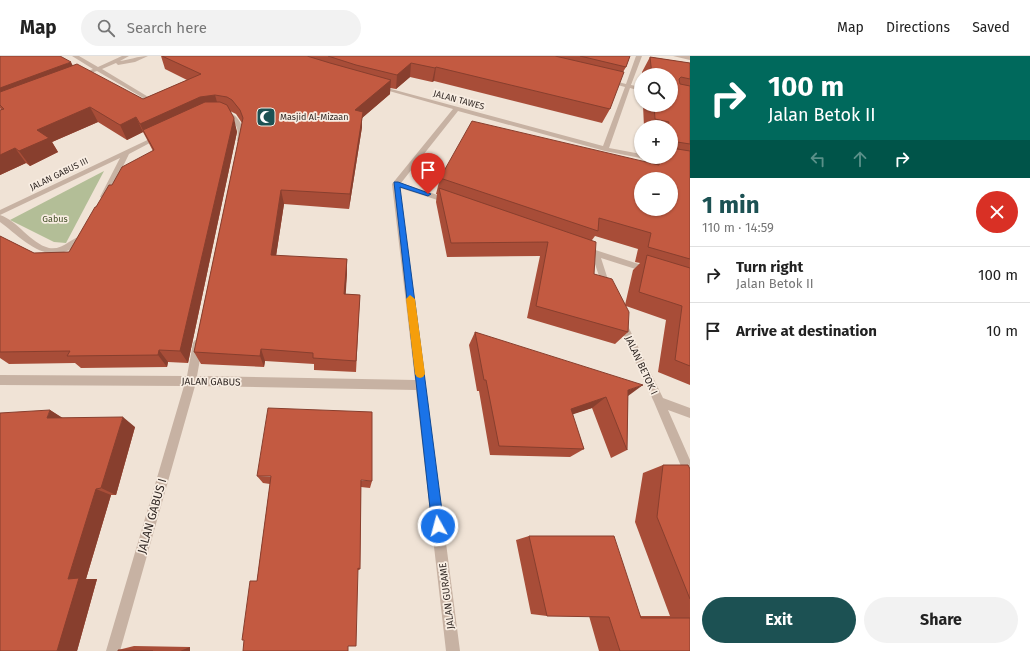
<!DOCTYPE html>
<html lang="en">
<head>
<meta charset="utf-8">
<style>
  :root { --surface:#fff; --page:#f2f2f2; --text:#222; --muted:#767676; --line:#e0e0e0; --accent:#1c5153 }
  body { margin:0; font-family:"Fira Sans",sans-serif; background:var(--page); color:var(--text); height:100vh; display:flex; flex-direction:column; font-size:15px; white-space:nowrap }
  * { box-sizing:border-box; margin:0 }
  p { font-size:13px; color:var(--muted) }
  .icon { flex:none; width:22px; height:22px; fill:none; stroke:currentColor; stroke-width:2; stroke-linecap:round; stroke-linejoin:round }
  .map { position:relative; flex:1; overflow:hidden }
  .panel { display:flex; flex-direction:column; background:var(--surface); width:340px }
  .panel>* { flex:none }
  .guide { background:#00695c; color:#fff; overflow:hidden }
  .fabs { position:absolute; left:634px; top:12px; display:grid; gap:8px }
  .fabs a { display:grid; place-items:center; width:44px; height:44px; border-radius:50%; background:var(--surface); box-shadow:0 1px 3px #0004; font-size:20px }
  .pin { position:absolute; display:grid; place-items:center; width:34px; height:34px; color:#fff; margin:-41px -17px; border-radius:50% 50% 50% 0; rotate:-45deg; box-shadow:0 0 4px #0007 }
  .pin .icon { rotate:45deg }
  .me { position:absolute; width:44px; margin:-22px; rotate:353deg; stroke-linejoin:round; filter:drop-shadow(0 0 3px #0008) }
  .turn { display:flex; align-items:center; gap:14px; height:84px; padding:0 12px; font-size:18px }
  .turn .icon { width:52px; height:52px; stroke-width:2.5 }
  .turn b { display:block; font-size:28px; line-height:34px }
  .lanes { display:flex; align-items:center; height:38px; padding:0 12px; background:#0003; justify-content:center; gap:20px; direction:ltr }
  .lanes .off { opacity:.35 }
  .round { display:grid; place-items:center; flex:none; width:42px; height:42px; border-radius:21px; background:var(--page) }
  .overview { display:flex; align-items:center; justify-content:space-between; height:68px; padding:0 12px }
  h1 { font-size:24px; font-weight:700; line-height:30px; color:var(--accent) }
  .action { display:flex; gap:8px; margin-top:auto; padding:8px 12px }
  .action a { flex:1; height:46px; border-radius:24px; background:var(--accent); color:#fff; font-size:16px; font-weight:700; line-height:46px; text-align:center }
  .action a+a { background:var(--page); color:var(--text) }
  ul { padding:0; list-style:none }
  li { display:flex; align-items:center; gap:12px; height:56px; padding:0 12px; border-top:1px solid var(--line) }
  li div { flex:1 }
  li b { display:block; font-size:15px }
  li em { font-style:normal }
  header { display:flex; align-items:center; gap:24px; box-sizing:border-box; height:56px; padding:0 20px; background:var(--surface); border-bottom:1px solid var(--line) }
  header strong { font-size:19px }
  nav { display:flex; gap:22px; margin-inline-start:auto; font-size:14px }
  .search { width:280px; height:36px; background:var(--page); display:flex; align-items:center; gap:10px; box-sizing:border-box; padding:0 14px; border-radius:22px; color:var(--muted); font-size:15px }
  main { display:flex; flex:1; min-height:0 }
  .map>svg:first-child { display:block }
</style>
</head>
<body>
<header>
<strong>Map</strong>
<div class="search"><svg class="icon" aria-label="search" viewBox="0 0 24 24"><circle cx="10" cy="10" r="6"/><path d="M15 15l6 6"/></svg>Search here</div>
<nav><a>Map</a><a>Directions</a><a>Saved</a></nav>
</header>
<main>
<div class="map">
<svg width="690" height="595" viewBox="0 0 690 595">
  <rect width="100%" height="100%" fill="#f0e3d6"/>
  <path fill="#b3be97" d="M104,115L66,187L54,186L10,164Z"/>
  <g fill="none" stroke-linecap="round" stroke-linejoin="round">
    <path fill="#c7b2a3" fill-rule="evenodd" d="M72,0H79L98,11L122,0H129L120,5C129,4 138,0 148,0L135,6L118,9L116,7L102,13L155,45L150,46L97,15L78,21V19L93,13Z
      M636,0H642L631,29L641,31V35L630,32L609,92L641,98V101H655L690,108V112L605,95L458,55L401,127L453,144L454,146L450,148L400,132L460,595H446L416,334L195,330L120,595H106L184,330L0,329V319L187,320L193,287L195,284H201L203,287L197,320L415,324L392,128L453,53L375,31L380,30L603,90L625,31L603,25L606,23L626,28Z
      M673,0H690V4Z
      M221,55C235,53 248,72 242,86L237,85C240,68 234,66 221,57Z
      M158,79L163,80L129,98L107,143H104L100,141L120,102L0,159C18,165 30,187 49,192C64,195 75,177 86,180V184C80,188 72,194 64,196C40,204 18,179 0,166V154Z
      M583,190L651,212L652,214L648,217L601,202L611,233L607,236L604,235L592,199L580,195L579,193Z
      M621,261L624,262L663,342L690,352V362L668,354L690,404V424L686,422L654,346L616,265L618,262Z"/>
  </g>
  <path fill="#a84d38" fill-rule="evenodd" d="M0,0L72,9L143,43L187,24L165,13L161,0H630L626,11L623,16L610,53L602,67L434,25L432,26L410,21L396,33L390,32V38L362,62V71L349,153L284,148L276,200L347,203V217L345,238L360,239L356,316L314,314V308L265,305L264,311L201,308L194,296L242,67L236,58L230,55L237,76L188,307L168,306L167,311L81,312L75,307L9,308L0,302V180L34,197L69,196L96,151L112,129L153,95L143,76L127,84L98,66L52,86L58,96L30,110L26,107L0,119L1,54L0,52Z
    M650,1L690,7V329L658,316L666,264L626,250L628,276L615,288L527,262L540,200L447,201L436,146L437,138H436L440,122L652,108L656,101H671V71H644L643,49H671V19H642V16ZM595,180L638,193L635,206L640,207L633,214L625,249L594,218L592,184Z
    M475,276L628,339L627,394L611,402L592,352L572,358L584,393L570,401L490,399L479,335H477L469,289Z
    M50,354L62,362L135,371L116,439H111L86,523H97L77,595Z
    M663,409L690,413V595H599L589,560H547L531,558L516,484L529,480L641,560H670L635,466L643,417Z
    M257,420L372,425L370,432L361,431L360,513L359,514L257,525L270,428L263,427Z
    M134,590L190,591V595H118V594Z"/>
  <path fill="#883f2e" d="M71,6L77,18L0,47V32Z
    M411,7L410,21L396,33L397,19Z
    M436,11L434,25L432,26L435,12Z
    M391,24L390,38L362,62V71L349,153L350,138L355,54Z
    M215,39L219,53L143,74L147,83L140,68L200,41Z
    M90,51L98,66L52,86L58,96L30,110L19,95L37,74Z
    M136,61L143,76L127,84L120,69Z
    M234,62L237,76L188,307L180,295Z
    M15,92L26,107L0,119V99Z
    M281,134L284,148L274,213L271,199Z
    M347,203V217L345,251L344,238Z
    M261,293L265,305L264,311L260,300Z
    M159,294L168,306L167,311L158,299Z
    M643,329L628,340V334Z
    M606,341L592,352L559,363L571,353Z
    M50,354L66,364L47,362Z
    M123,361L135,371L116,439L101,432Z
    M96,433L111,439L86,523H97L77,595H57L68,523Z
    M190,591V595H180Z"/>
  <path fill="#c35a41" stroke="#883f2e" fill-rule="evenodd" d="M0,0H60L71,6L0,32Z
    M162,0H307L330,7L391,24L355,54L363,56L350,138L281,134L271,199L347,203L344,238L360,239L356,305L313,302V297L261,293L260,300L194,296L243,62L240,54L232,44L227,41L215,39L200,41L140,68L136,61L120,69L90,51L37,74L49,82L19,95L15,92L0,99V54L4,53L0,49V36L77,8L143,43L201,18Z
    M328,0H555L624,16L610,53L436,11L435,12L411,7L397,19L356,9Z
    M580,0H630L626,11Z
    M650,1L690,7V23L681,21L679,23L680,28L690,30V88L671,85V71H668L669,66L655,63L654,49H671V19H652Z
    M205,46H220L227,49L234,62L180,295L159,294L158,299L67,300L70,295L0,296V180L34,197L69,196L95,151H96L109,129H112L122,111L154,94L143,74Z
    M472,65L659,109L661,101H671V92L690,95V203L648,191L651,177L599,162L598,175L440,122ZM641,123H671V153H641Z
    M439,132L596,186L594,218L612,223L629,256L628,276L536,250L548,186L451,187Z
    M647,199L690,212V310L675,304L682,250L639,236Z
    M475,276L643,329L628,334L627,394L606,341L571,353L584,393L499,390L486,324H484Z
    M268,352L372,356V425L361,424L360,513L358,512L356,590H348V595H243L244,584H242L250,525H257L271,420H257Z
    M50,354L47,362L123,361L101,432L96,433L68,523L79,522L57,595H0V357Z
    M663,409H688L690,413V543L657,461Z
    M529,480H614L641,562H690V595H620L609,561L547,560Z
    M118,594L153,595H118Z"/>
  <path fill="#1a73e8" stroke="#114b97" d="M394,126H398L431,138L428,140L400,131L444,470L442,474L438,476L434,474L432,470Z"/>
  <path fill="#f59e0b" d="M410,239L415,243L425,318L423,321L420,322L417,321L415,318L406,243Z"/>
  <defs>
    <symbol id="mosque-square" viewBox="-11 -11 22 22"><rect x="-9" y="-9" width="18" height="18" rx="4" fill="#1c5153" stroke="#f8ede2"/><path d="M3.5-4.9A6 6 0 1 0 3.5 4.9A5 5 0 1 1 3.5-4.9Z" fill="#fff"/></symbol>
  </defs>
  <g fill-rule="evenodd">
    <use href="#mosque-square" x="255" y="50" width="22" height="22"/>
  </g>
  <g text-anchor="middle" stroke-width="3.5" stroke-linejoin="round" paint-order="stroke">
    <g font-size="9" fill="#322925" stroke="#f8ede2">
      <text transform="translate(459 44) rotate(15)" y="3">JALAN TAWES</text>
      <text transform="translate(59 118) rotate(-26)" y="3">JALAN GABUS III</text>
    </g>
    <g font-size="9" fill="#322925" stroke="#f8ede2" text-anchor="start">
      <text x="280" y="64">Masjid Al-Mizaan</text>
    </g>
    <g font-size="9" fill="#445029" stroke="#f8ede2">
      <text x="55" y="166">Gabus</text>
    </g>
    <g font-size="10" fill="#322925" stroke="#f8ede2">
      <text transform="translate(642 309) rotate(65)" y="4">JALAN BETOK I</text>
      <text transform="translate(211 325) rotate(1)" y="4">JALAN GABUS</text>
      <text transform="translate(446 540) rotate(-97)" y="4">JALAN GURAME</text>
    </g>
    <g font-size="12" fill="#322925" stroke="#f8ede2">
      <text transform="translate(152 460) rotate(-74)" y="4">JALAN GABUS I</text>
    </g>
  </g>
</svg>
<div class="fabs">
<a><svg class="icon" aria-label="search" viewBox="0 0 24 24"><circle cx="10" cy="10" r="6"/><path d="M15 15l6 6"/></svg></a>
<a>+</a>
<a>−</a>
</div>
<div class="pin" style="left:428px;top:138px;background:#d93025"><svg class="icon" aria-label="arrive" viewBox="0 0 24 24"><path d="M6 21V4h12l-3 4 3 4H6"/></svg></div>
<svg class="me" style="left:438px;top:470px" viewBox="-20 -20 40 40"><circle r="17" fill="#1a73e8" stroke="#fff" stroke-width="3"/><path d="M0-11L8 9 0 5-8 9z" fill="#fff"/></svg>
</div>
<section class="panel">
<div class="guide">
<div class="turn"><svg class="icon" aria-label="right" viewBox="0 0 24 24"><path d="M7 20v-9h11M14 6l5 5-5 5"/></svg><div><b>100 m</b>Jalan Betok II</div></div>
<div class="lanes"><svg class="icon off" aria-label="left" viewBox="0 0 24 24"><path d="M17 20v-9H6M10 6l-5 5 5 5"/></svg><svg class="icon off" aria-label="ahead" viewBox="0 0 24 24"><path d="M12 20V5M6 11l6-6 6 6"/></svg><svg class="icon" aria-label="right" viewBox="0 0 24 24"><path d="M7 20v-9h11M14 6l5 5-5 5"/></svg></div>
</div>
<div class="overview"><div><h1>1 min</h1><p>110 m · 14:59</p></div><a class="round" style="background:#d93025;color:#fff"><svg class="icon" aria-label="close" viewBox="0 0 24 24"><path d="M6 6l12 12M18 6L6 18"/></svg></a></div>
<ul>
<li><svg class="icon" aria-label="right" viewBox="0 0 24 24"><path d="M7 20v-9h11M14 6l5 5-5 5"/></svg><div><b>Turn right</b><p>Jalan Betok II</p></div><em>100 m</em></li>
<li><svg class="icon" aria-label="arrive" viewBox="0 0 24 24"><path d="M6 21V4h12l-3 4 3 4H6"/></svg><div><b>Arrive at destination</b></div><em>10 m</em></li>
</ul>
<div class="action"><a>Exit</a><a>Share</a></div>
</section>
</main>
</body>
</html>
